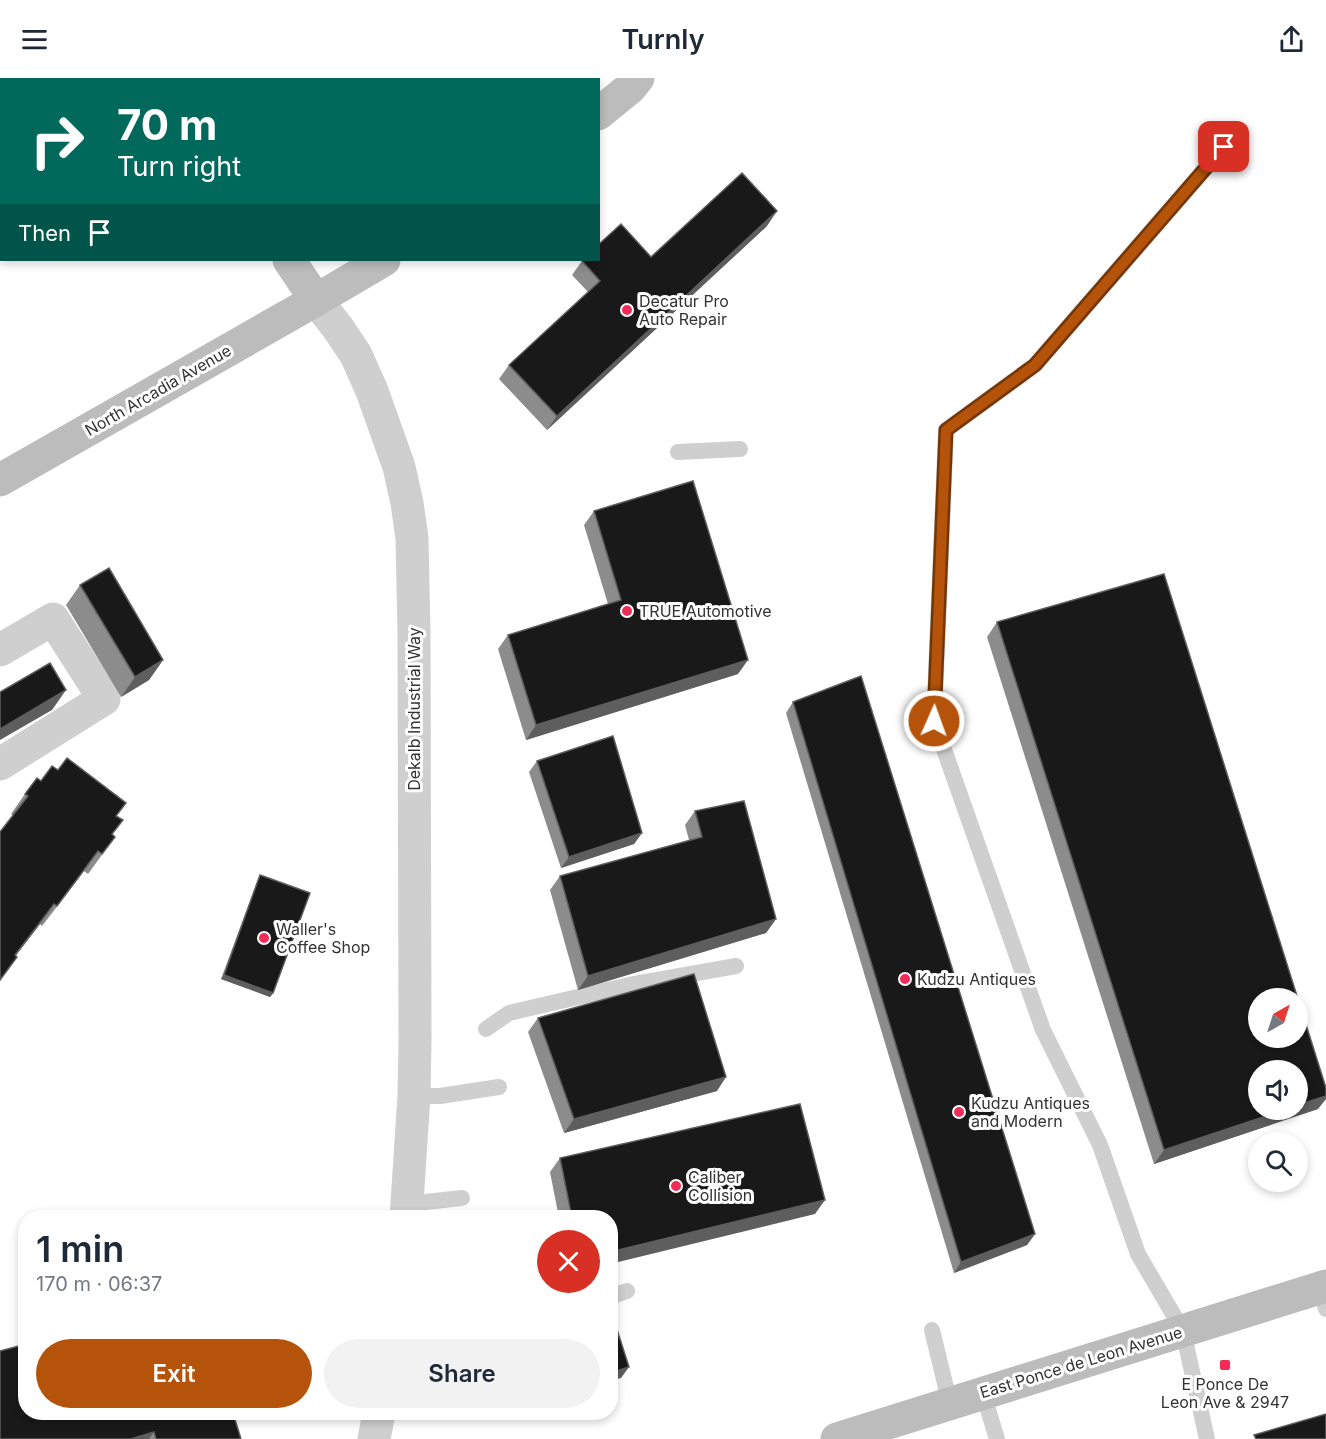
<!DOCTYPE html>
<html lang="en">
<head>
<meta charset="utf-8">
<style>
  :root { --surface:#fff; --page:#f2f2f3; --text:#1f2937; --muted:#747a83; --accent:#b45309 }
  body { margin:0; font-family:Inter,sans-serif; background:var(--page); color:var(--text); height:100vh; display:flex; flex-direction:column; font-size:22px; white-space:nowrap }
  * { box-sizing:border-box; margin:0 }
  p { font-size:20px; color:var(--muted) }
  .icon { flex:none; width:33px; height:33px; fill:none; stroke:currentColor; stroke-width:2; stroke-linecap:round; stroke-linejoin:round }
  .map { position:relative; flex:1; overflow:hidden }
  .details { position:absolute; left:18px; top:1132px; width:600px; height:210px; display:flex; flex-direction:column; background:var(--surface); border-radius:24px; box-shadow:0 3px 9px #0003 }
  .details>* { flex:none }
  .hud { position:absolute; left:0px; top:0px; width:600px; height:183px; box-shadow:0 3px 9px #0003; background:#00695c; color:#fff; overflow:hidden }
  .needle { width:39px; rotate:39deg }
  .controls { position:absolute; left:1248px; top:910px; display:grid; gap:12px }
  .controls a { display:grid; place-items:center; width:60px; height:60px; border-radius:50%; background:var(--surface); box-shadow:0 3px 9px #0003; font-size:30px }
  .pin { position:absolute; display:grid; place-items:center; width:51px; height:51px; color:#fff; margin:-26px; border-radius:12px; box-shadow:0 3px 9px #0006 }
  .me { position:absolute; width:66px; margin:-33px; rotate:2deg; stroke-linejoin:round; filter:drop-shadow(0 0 4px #0008) }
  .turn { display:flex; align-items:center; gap:21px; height:126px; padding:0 18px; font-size:27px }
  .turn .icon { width:78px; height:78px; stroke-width:2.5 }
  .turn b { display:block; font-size:42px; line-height:51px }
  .then { display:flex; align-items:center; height:57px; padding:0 18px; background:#0003; gap:12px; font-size:22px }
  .round { display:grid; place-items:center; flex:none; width:63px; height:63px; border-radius:32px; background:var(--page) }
  .head { display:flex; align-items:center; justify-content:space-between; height:102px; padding:0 18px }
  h1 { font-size:36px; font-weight:600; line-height:45px }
  .action { display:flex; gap:12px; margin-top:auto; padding:12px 18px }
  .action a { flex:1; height:69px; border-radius:36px; background:var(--accent); color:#fff; font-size:24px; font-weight:600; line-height:69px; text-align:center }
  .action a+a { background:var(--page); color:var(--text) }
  header { display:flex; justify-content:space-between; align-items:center; height:78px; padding:0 18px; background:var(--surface); font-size:27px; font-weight:600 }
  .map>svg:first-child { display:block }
</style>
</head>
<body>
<header><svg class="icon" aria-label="menu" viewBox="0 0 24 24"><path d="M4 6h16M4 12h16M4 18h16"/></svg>Turnly<svg class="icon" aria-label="share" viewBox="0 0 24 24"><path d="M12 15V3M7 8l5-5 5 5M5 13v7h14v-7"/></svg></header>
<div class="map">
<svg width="1326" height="1361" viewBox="0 0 1326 1361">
  <rect width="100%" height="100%" fill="#fff"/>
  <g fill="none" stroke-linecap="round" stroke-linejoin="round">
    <path stroke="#cfcfcf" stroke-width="16" d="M678,374L740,371
      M486,951L509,935L629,907L736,888
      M414,1018H440L499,1009
      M407,1126L462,1120
      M1320,1210L1326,1231
      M610,1219L627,1213
      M932,1252L950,1326
      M983,1315L997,1361
      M1207,1361L1183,1253L1138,1176L1100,1067L1043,952L934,643L946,352L1035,287L1224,69"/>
    <path stroke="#cfcfcf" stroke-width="33" d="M316,222L338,250L356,277L372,313L399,389L407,425L412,460L414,554L415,961L414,1018L406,1140
      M0,572L53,541L104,621L0,686
      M374,1361L379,1335"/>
    <path stroke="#bcbcbc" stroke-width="33" d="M232,0V2
      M598,36L630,10L638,0
      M289,182L316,222
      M0,402L316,222L384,182
      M837,1361L1326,1208"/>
  </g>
  <path fill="#8c8c8c" d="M767,148L547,352L499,301L509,287L588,214L572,197L582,183L651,179Z
    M594,433L738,596L526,662L498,571L508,557L608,526L584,447Z
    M80,507L163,582L149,602L121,619L66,527Z
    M997,544L1318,1031L1154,1086L987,559Z
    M793,624L1035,1156L1027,1167L954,1195L786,635Z
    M537,683L642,755L634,766L561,790L529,694Z
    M41,703L116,738L112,757L115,759L88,796L84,793L42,848L40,846L15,878L17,879L0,903V754L13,737L11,736L25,716Z
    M695,733L776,841L766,855L578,912L550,812L560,798L689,762L685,747Z
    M260,797L273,915L270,919L221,901L258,801Z
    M538,940L717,1013L564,1055L528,954Z
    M560,1080L815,1136L610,1140H559L550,1094Z
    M26,1335L241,1361H0Z"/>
  <path fill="#5e5e5e" d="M777,133L767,148L547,352L557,338Z
    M163,582L149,602L121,619L135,599Z
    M748,582L738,596L526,662L536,647Z
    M66,612L52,632L0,662V651Z
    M642,755L634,766L561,790L569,779Z
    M98,773L84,793L42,848L57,828Z
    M54,826L40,846L1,897L15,877Z
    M776,841L766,855L578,912L588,898Z
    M224,897L273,915L270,919L221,901Z
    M726,999L717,1013L564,1055L574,1041Z
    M1326,1018V1021L1318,1031L1154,1086L1164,1072L1284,1032H1298V1027Z
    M825,1122L815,1136L610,1186V1174Z
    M1035,1156L1027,1167L954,1195L961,1184Z
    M629,1289L621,1300L610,1303V1295Z
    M154,1354L149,1361H131Z"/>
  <path fill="#191919" stroke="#5e5e5e" stroke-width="1.5" fill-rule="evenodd" d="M742,95L777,133L557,338L509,287L600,203L582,183L583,182H598V167L621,146L651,179Z
    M693,403L748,582L536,647L508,557L621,522L594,433Z
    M109,490L163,582L135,599L80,507Z
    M1164,496L1326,1010V1018L1298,1027V993H1258V1032H1284L1164,1072L997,544ZM1258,921H1298V960H1258Z
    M50,585L66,612L0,651V614Z
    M861,598L1035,1156L961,1184L793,624Z
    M613,658L642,755L569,779L537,683Z
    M67,680L126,725L116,738L123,742L112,756L115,759L102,776L98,773L57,828L54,826L15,877L17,879L0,902V754L28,718L25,716L37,700L41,703L52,688L58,692Z
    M744,723L776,841L588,898L560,798L702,759L695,733Z
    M260,797L310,815L273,915L224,897Z
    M694,896L726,999L574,1041L538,940Z
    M800,1026L825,1122L610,1174V1140H572L560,1080Z
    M612,1236L629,1289L610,1295V1237Z
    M26,1266V1335H233L241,1361H156L154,1354L131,1361H0V1273Z
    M1326,1336V1361H1256L1254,1357Z"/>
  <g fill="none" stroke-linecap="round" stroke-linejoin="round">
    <defs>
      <path id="route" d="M934,643L946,352L1035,287L1224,69"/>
    </defs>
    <use href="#route" stroke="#753606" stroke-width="15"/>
    <use href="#route" stroke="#b45309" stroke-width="10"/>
  </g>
  <g fill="#f12c59" stroke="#fff" stroke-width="2">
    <circle cx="627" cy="232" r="6"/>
    <circle cx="627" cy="533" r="6"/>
    <circle cx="264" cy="860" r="6"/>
    <circle cx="905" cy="901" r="6"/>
    <circle cx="959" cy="1034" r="6"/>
    <circle cx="676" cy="1108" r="6"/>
    <rect x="1219" y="1281" width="12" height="12" rx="3"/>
  </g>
  <g text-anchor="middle" stroke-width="6" stroke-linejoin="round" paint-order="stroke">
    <g font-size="16" fill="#323232" stroke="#fff" text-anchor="start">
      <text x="639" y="229">Decatur Pro<tspan x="639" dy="18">Auto Repair</tspan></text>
      <text x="639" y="539">TRUE Automotive</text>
      <text x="276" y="857">Waller's<tspan x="276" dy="18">Coffee Shop</tspan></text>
      <text x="917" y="907">Kudzu Antiques</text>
      <text x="971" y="1031">Kudzu Antiques<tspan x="971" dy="18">and Modern</tspan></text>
      <text x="688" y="1105">Caliber<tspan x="688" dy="18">Collision</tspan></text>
      <text x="1225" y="1312" text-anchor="middle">E Ponce De<tspan x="1225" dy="18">Leon Ave &amp; 2947</tspan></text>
    </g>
    <g font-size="16" fill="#323232" stroke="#fff">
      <text transform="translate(158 312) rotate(-30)" y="6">North Arcadia Avenue</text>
      <text transform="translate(414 631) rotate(-90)" y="6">Dekalb Industrial Way</text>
      <text transform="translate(1081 1284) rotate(-17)" y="6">East Ponce de Leon Avenue</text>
    </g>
  </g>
</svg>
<div class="controls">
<a><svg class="needle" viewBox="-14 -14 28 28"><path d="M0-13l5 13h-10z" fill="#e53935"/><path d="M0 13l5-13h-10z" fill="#747a83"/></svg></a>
<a><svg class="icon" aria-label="sound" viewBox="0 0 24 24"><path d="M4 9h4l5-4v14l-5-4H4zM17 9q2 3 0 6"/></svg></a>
<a><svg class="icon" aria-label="search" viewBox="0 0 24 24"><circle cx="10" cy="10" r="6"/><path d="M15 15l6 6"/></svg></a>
</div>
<div class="pin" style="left:1224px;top:69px;background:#d93025"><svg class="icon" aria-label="arrive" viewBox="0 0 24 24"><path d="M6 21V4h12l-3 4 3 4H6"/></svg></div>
<svg class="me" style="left:934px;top:643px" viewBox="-20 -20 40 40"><circle r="17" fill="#b45309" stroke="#fff" stroke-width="3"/><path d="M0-11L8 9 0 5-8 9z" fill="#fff"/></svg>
<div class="hud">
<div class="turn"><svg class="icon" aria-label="right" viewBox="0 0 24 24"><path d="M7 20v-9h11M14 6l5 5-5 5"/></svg><div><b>70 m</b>Turn right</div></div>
<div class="then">Then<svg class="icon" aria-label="arrive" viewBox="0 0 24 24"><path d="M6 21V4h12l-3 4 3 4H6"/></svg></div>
</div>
<section class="details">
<div class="head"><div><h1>1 min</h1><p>170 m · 06:37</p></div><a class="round" style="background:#d93025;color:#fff"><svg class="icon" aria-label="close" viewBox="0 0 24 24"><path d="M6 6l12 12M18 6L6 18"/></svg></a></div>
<div class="action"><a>Exit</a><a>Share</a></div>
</section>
</div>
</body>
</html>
